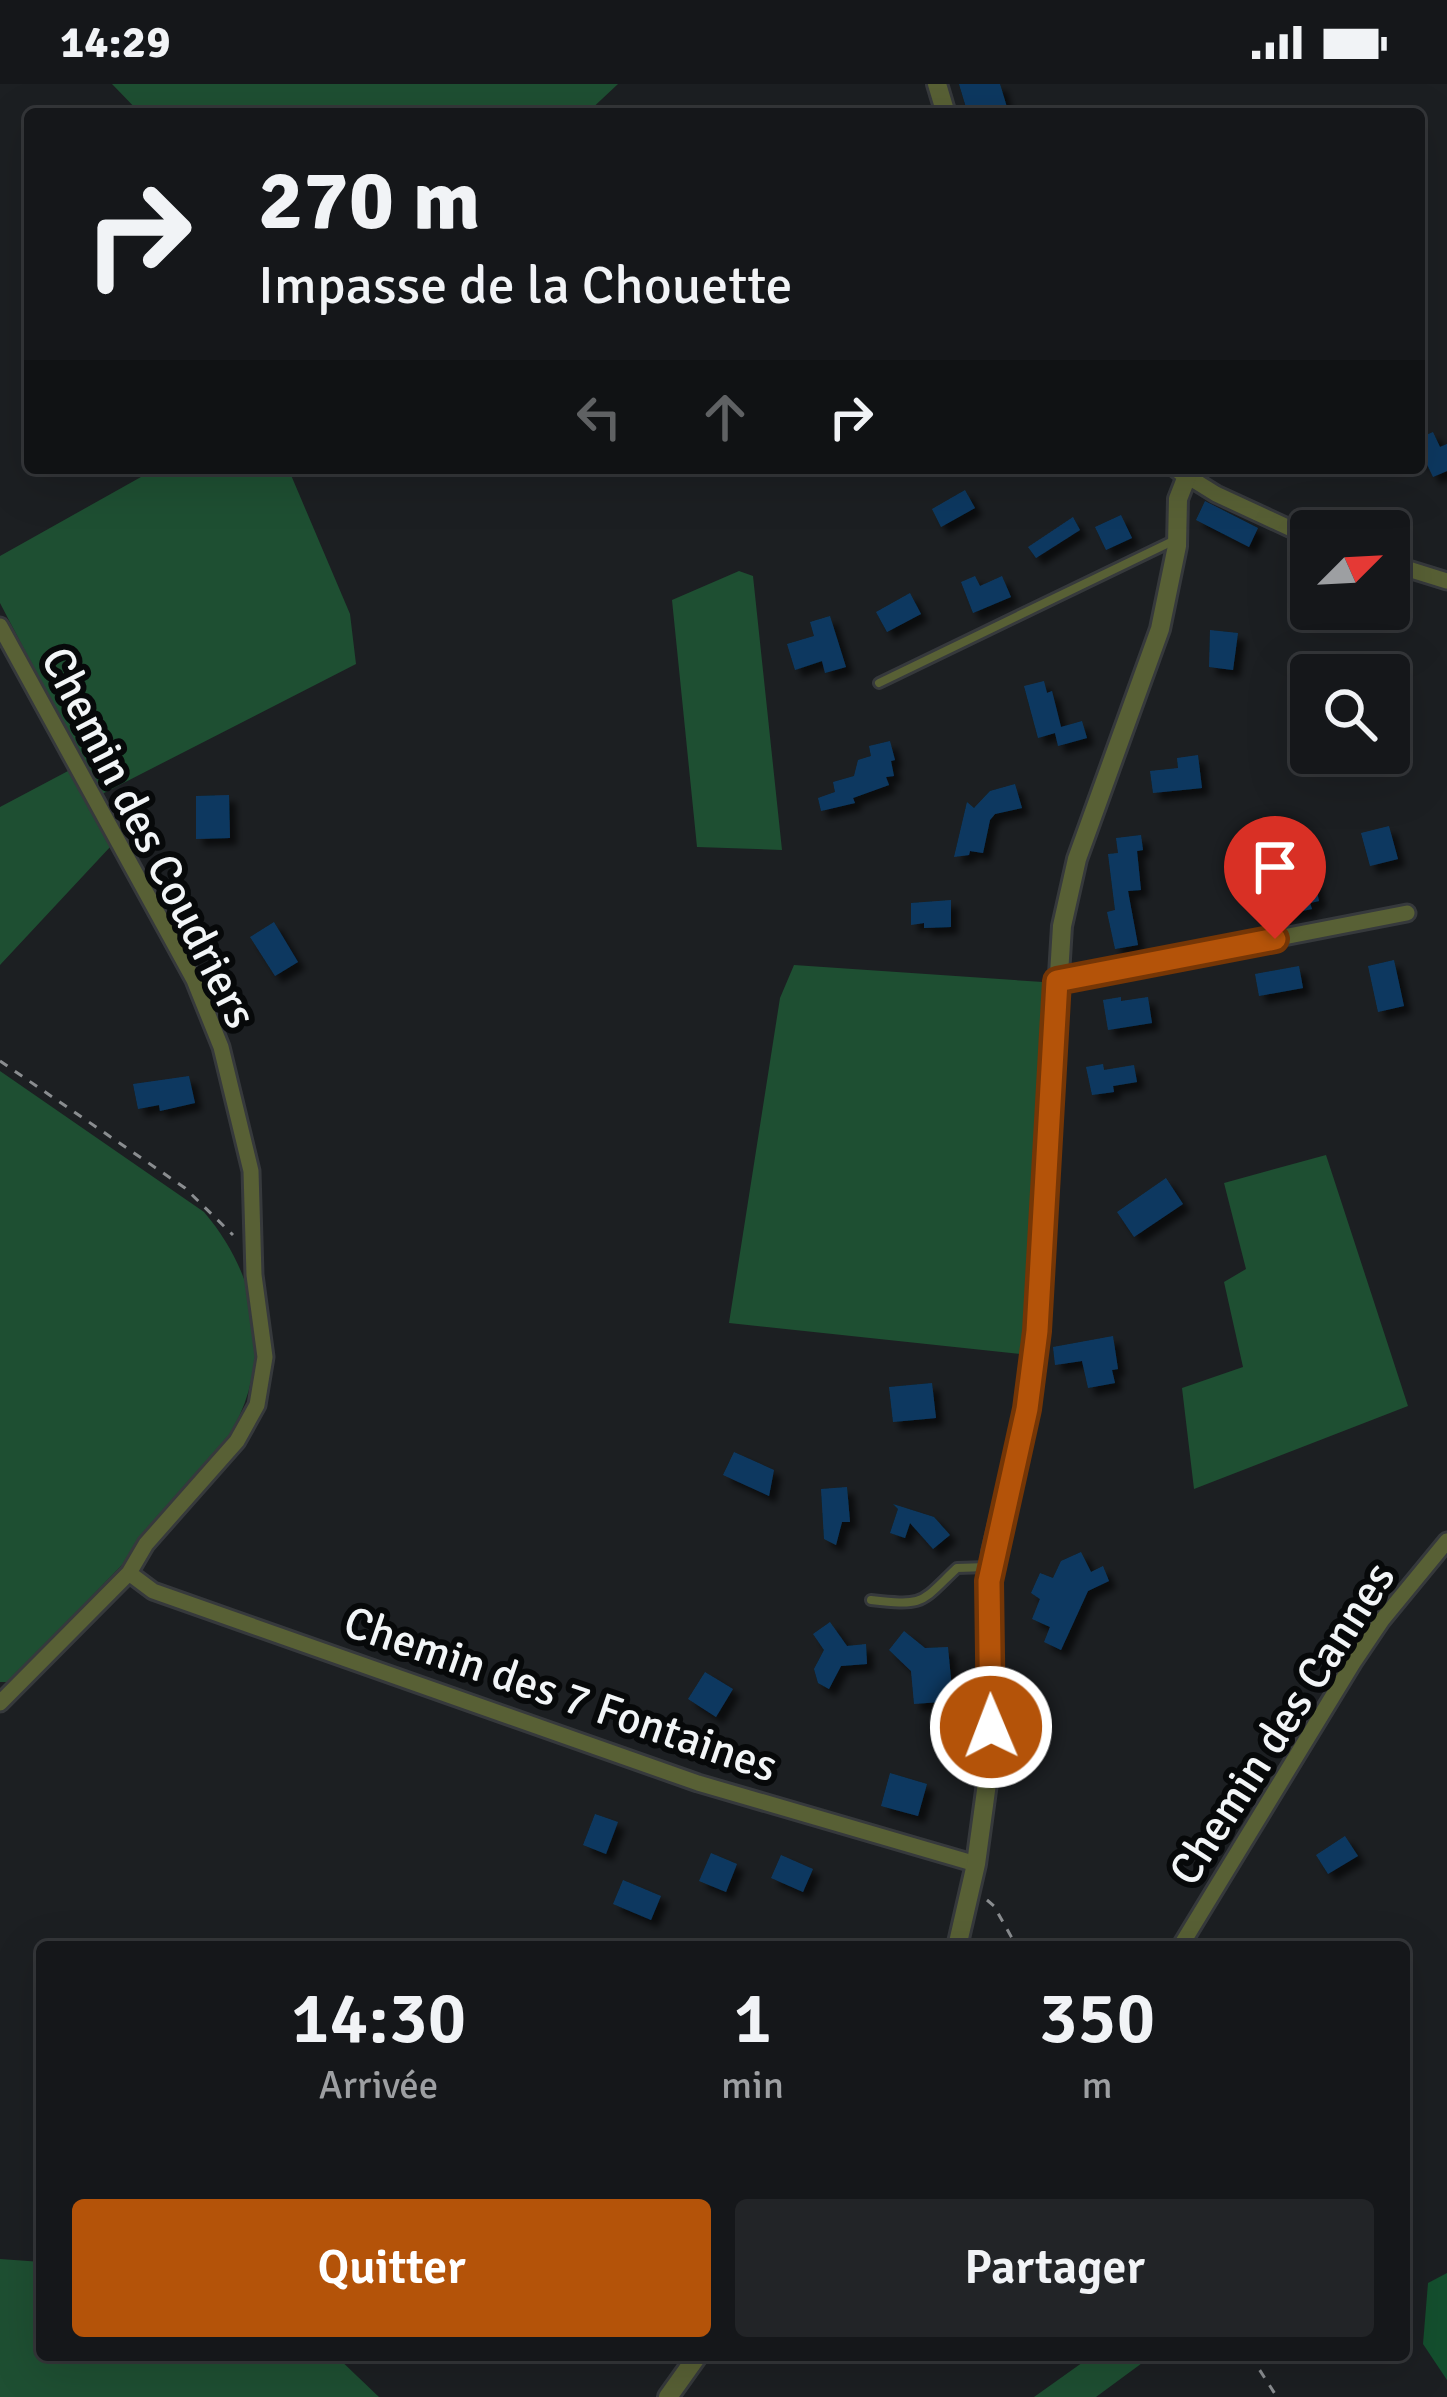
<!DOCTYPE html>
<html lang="fr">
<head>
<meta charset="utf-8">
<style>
  :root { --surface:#15171a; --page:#222427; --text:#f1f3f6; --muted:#9d9fa2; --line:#343639; --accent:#b45309 }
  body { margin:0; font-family:Signika,sans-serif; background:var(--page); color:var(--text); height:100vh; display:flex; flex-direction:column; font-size:45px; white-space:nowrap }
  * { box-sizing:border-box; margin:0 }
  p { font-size:39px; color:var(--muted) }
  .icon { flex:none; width:66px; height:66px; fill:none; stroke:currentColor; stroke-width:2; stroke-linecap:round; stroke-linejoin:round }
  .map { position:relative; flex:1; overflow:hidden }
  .panel { position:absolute; left:36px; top:1857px; width:1374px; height:420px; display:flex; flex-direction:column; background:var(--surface); border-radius:12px; box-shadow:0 12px 48px #0002,0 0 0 3px var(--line) }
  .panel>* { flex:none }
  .guide { position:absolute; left:24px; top:24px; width:1401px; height:366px; border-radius:12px; box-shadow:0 12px 48px #0002,0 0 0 3px var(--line); background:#15171a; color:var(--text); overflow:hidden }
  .needle { width:78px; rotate:66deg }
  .tools { position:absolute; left:1290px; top:426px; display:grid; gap:24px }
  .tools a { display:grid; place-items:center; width:120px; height:120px; border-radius:12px; background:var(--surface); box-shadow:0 12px 48px #0002,0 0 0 3px var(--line); font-size:60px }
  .pin { position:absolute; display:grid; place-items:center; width:102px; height:102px; color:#fff; margin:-123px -51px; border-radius:50% 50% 50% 0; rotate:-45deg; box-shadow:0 0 12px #0007 }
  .pin .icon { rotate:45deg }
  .me { position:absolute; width:132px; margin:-66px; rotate:359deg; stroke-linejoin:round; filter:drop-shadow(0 0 9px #0008) }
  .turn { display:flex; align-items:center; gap:42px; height:252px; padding:0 36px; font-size:54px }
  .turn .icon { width:156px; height:156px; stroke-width:2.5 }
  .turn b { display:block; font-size:84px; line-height:102px }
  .lanes { display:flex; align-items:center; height:114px; padding:0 36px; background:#0003; justify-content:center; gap:60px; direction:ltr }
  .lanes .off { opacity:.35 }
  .eta { display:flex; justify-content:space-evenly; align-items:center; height:204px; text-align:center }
  .eta b { font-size:72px; font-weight:600; line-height:84px }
  .action { display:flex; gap:24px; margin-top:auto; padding:24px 36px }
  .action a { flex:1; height:138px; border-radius:12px; background:var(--accent); color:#fff; font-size:48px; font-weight:600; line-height:138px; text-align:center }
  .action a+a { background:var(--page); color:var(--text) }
  .status { display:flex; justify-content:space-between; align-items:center; height:84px; padding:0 60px; background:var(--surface); direction:ltr }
  .status svg { height:33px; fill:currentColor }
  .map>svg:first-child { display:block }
</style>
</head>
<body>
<div class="status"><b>14:29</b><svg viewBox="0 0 49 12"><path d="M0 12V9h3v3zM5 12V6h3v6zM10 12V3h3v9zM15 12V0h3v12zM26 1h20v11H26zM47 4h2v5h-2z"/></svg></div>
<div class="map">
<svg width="1447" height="2313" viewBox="0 0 1447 2313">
  <defs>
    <filter id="shadow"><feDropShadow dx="7" dy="7" stdDeviation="3" flood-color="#0009"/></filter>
  </defs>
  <rect width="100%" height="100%" fill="#1c1f22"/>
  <path fill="#1e4f32" d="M112,0H618L586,30H141Z
    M157,384H288L350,530L356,580L100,711L0,519V472Z
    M739,487L753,492L782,766L697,763L672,516Z
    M68,687L111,762L0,881V723Z
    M794,881L1043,898L1027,1220L1020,1270L729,1239L780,914Z
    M0,987L204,1128C261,1195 274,1279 227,1355L124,1479L8,1598H0Z
    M1326,1071L1408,1322L1194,1405L1182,1304L1243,1283L1224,1198L1246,1185L1224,1099Z
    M0,2175L42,2178V2271H335L379,2313H0Z
    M1093,2271H1153L1096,2313H1034Z"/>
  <path fill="#144f2e" d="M1447,2189V2296L1423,2260L1428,2199Z"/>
  <path fill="#0c3960" filter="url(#shadow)" d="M959,0H1000L1009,30H968Z
    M1433,348L1440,363L1447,360V387L1433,393L1425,376L1419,379V354Z
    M965,406L975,424L941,443L932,425Z
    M1205,417L1258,444L1249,463L1196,436Z
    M1121,431L1132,454L1106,466L1095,443Z
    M1073,433L1080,446L1036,474L1028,463Z
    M975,492L980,502L1002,492L1011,513L973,529L961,498Z
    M910,509L921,530L887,548L876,528Z
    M830,532L846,583L825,589L822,577L795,586L787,560L814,552L810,538Z
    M1210,546L1238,549L1233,586L1209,583Z
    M1311,595V636L1288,638L1289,598Z
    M1044,597L1047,609L1052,607L1061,643L1082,637L1087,654L1058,662L1055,649L1038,654L1024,602Z
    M890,657L895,676L891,677L894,692L886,693L889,701L853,714L855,719L821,727L818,714L835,708L833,698L854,692L858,676L871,672L869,662Z
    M1198,671L1202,704L1153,709L1150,687L1178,684L1177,674Z
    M1015,700L1022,724L995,730L990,736L983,769L970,767L969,771L954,773L967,718L974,724L990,707Z
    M229,711L230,754L196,755V712Z
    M1389,742L1398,775L1370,782L1361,749Z
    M1141,751L1143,766L1137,767L1141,806L1128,807L1138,861L1115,865L1107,828L1115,826L1108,770L1118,769L1116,754Z
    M1314,794L1319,817L1310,819L1312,825L1276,832L1270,803Z
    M951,816V843L924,844V839L911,841V819Z
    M274,838L298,878L275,892L250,853Z
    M1394,876L1404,922L1378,928L1368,882Z
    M1299,882L1303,904L1259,912L1255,890Z
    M1121,913V917L1148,913L1152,939L1108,946L1103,916Z
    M1103,980L1104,986L1134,981L1137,998L1113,1002L1114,1008L1092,1011L1086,983Z
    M189,992L195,1019L160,1027L159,1021L138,1025L133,1000Z
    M1166,1094L1183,1120L1134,1153L1117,1128Z
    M1113,1252L1118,1285L1112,1286L1115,1299L1088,1304L1082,1277L1055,1281L1053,1263Z
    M932,1299L936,1334L893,1338L889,1303Z
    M734,1368L774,1386L769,1412L723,1391Z
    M847,1403L850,1438H842L836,1461L824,1455L821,1405Z
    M893,1420L934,1433L950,1451L933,1465L910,1439L905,1454L890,1449L898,1425Z
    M1081,1468L1091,1488L1103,1482L1109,1497L1088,1507L1061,1566L1044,1558L1050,1543L1032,1535L1040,1515L1031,1509L1040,1489L1053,1494L1061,1477Z
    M830,1538L847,1562L866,1560L867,1580L841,1582L829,1605L818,1599L814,1585L824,1566L813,1550Z
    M904,1547L925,1564L948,1563L953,1617L914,1620L911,1587L889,1566Z
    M705,1588L733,1605L716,1633L688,1615Z
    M890,1689L927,1700L918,1732L881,1722Z
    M595,1730L618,1738L606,1770L583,1761Z
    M1345,1752L1358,1772L1328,1790L1316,1771Z
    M711,1769L737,1780L726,1808L699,1797Z
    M781,1771L813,1785L803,1808L771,1794Z
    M623,1796L661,1812L651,1836L613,1820Z"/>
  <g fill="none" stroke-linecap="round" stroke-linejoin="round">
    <defs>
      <path id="service" d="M879,599L1175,456
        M871,1516C926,1522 920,1519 957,1484L987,1483"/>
      <path id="minor" d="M1187,392L1216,410L1311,454
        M1389,479L1447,497
        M0,542L194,896L221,963L251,1087L254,1191L265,1273L257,1321L237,1357L146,1460L129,1489L0,1619
        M1057,897L1407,829
        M129,1489L153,1507L698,1699L976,1780
        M1180,1863L1353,1579L1382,1536L1447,1457"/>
      <path id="tertiary" d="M937,0L946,30
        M957,1863L976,1780L990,1677L988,1527L992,1468L1027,1325L1037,1247L1062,842L1077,775L1160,545L1177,462L1178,415L1187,392L1177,384
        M668,2313L698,2271"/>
    </defs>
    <use href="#service" stroke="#36393c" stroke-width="14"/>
    <use href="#minor" stroke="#36393c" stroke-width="21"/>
    <use href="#tertiary" stroke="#36393c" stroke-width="24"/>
    <path stroke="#8a8d90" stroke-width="3" stroke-dasharray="9 9" stroke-linecap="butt" d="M0,977L185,1104L233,1151
      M987,1816L994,1822L1017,1863
      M1250,2271L1277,2313"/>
    <use href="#service" stroke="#586035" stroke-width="8"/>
    <use href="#minor" stroke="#586035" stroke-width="15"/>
    <use href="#tertiary" stroke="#586035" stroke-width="18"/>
  </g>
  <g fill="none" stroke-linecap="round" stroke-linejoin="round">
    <defs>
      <path id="route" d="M991,1643L989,1497L1027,1325L1037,1247L1057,897L1275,855"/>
    </defs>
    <use href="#route" stroke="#753606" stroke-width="30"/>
    <use href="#route" stroke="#b45309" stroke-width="21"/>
  </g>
  <g text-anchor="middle" stroke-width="12" stroke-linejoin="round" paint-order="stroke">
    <g font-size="45" fill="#f2f5f7" stroke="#07090a">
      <text transform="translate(150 753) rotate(63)" y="16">Chemin des Coudriers</text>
      <text transform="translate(561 1609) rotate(19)" y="16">Chemin des 7 Fontaines</text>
      <text transform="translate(1281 1639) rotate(-57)" y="16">Chemin des Cannes</text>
    </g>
  </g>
</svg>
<div class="tools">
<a><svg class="needle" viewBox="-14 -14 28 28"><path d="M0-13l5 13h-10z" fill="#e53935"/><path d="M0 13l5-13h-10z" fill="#9d9fa2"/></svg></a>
<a><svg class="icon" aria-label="search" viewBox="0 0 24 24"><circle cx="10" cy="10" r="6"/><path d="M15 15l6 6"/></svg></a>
</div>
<div class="pin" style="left:1275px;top:855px;background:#d93025"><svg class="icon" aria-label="arrive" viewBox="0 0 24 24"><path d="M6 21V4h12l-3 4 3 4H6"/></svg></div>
<svg class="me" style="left:991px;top:1643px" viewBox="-20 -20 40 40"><circle r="17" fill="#b45309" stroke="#fff" stroke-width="3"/><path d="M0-11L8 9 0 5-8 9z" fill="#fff"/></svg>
<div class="guide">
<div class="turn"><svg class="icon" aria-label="right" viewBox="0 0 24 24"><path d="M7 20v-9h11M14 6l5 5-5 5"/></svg><div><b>270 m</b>Impasse de la Chouette</div></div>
<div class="lanes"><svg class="icon off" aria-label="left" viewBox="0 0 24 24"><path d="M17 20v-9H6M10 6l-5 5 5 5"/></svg><svg class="icon off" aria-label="ahead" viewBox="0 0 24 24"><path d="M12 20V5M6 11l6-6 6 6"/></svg><svg class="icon" aria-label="right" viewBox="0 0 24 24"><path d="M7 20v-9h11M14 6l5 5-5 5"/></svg></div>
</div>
<section class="panel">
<div class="eta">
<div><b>14:30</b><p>Arrivée</p></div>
<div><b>1</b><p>min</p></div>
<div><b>350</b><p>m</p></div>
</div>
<div class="action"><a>Quitter</a><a>Partager</a></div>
</section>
</div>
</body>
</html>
